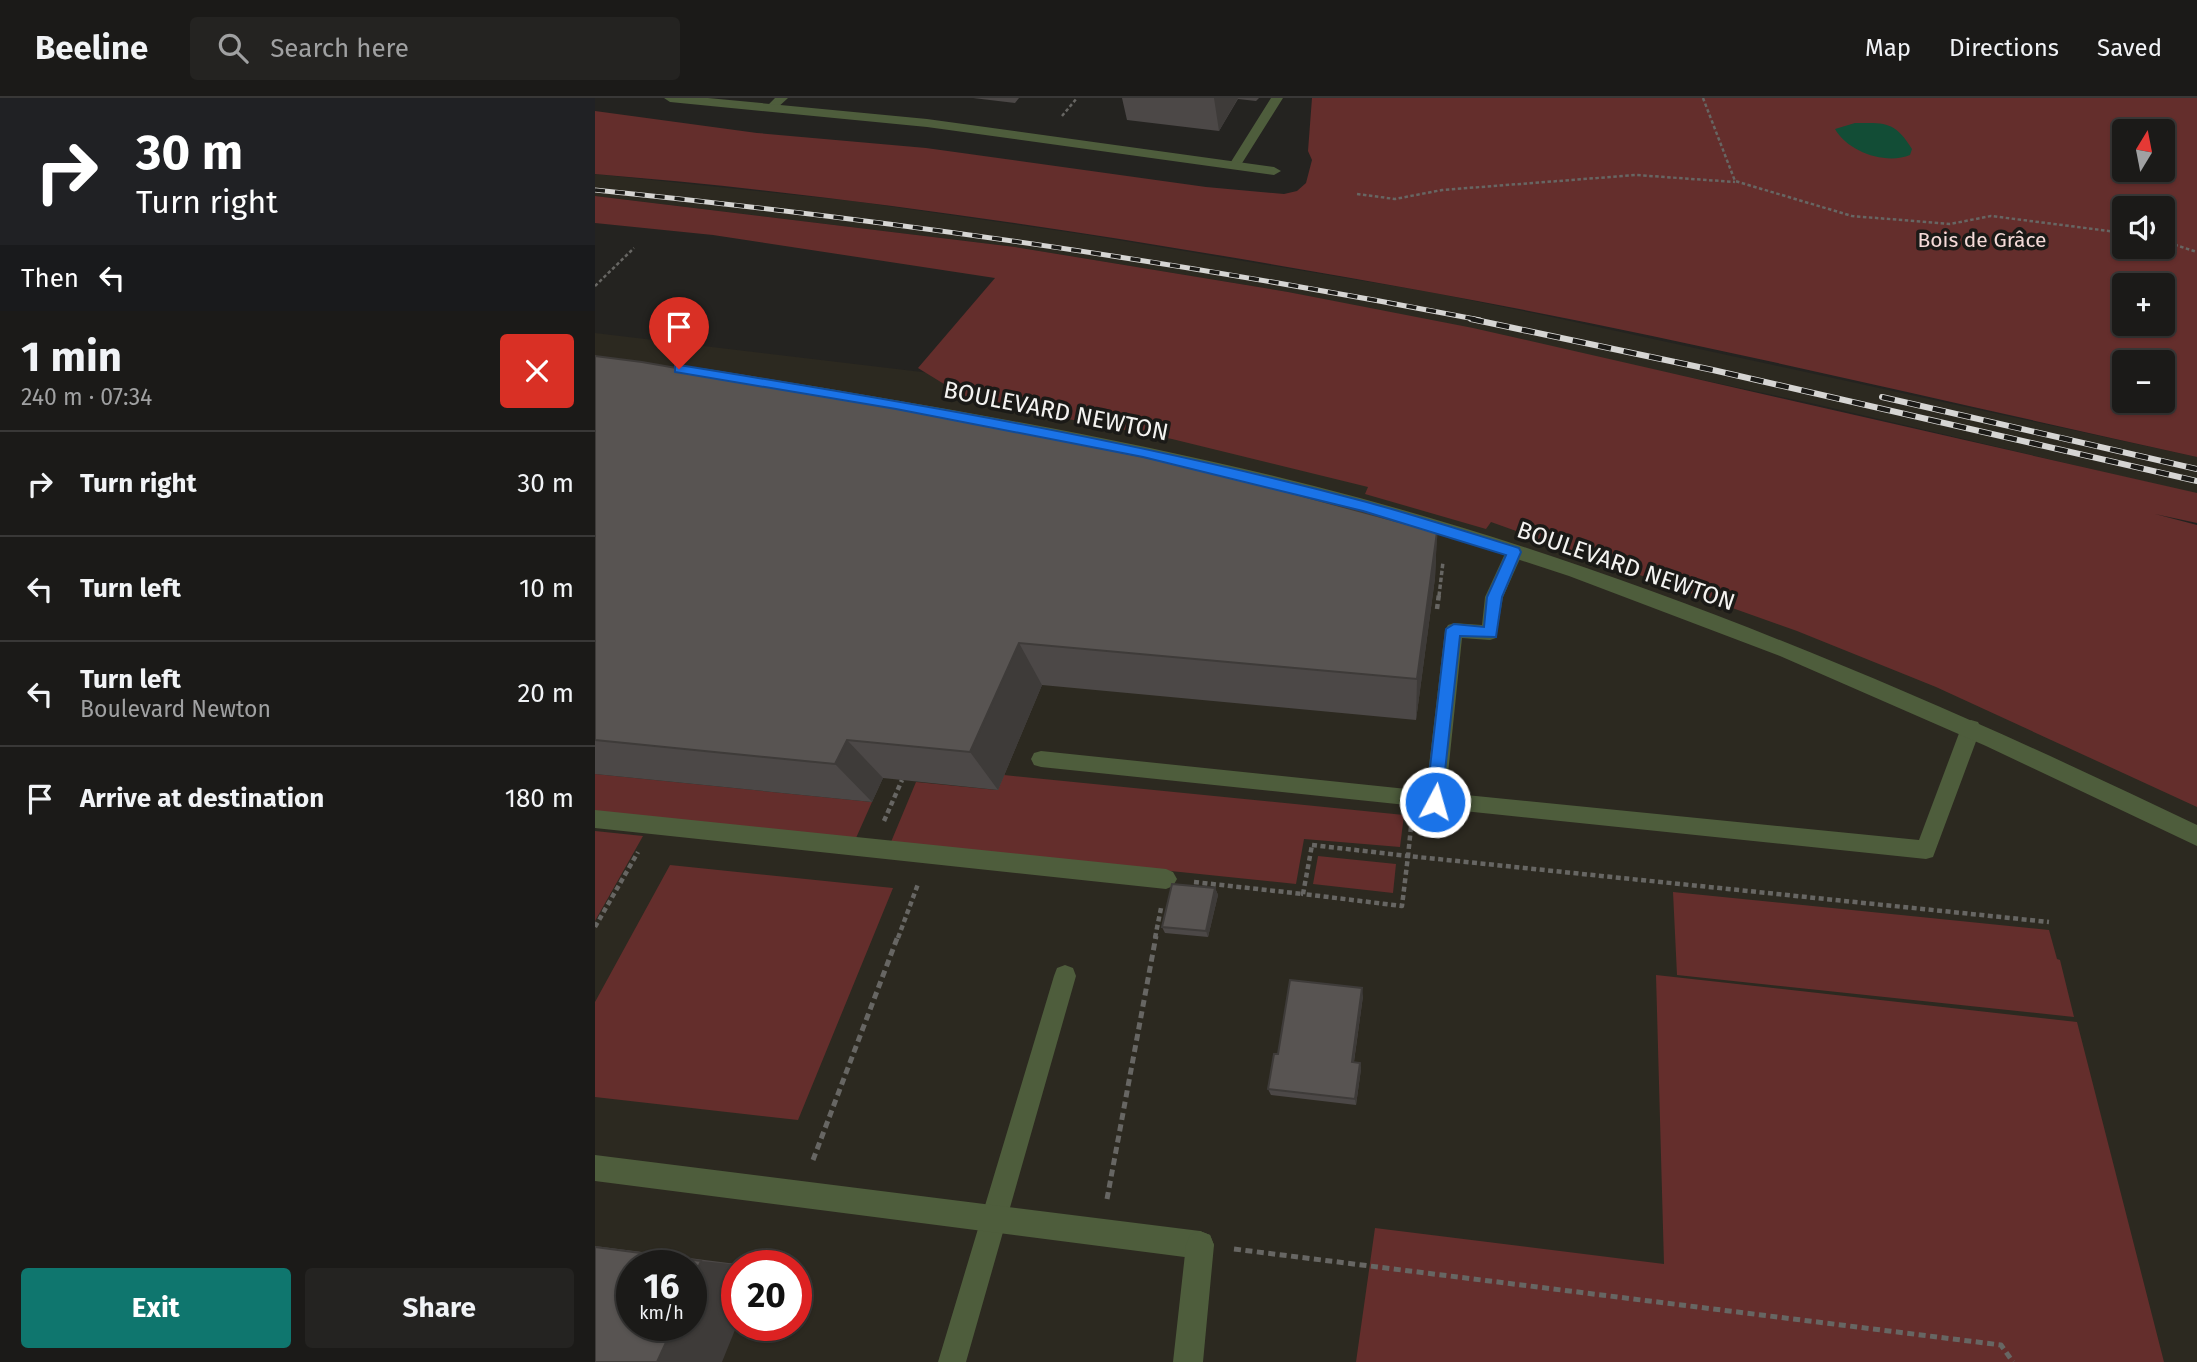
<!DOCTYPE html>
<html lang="en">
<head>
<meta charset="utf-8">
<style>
  :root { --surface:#1b1a18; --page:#242321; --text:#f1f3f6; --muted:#a0a1a2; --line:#393837; --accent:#0f766e }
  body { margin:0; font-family:"Fira Sans",sans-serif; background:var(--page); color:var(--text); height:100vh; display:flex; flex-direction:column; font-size:26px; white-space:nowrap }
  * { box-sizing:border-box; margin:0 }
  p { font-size:23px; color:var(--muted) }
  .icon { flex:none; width:38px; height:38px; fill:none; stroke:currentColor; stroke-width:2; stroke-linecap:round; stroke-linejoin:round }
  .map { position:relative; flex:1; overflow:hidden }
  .sheet { display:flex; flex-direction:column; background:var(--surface); width:595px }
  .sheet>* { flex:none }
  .banner { background:#202124; color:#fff; overflow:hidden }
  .needle { width:46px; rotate:10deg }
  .fabs { position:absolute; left:1517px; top:21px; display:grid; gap:14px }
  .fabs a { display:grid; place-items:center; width:63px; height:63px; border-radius:7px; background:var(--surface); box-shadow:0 2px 5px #0004,0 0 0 2px var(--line); font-size:35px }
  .speed { position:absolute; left:21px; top:1152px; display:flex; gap:14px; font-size:35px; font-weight:700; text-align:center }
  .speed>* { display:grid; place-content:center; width:91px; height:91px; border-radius:50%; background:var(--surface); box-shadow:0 2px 5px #0004,0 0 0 2px var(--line); line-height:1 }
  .speed small { font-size:18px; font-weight:400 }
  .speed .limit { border:10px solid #d22; background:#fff; color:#111 }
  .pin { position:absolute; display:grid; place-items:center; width:60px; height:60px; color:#fff; margin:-72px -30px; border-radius:50% 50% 50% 0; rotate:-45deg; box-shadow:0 0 7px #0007 }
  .pin .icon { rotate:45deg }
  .me { position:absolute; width:77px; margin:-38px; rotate:6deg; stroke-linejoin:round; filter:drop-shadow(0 0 5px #0008) }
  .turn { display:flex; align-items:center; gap:24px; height:147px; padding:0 21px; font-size:32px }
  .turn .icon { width:91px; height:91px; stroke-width:2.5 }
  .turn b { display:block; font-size:49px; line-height:60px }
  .then { display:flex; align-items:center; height:66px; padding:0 21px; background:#0003; gap:14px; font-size:26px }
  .round { display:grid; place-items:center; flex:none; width:74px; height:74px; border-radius:7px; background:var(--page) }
  .overview { display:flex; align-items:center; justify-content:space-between; height:119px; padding:0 21px }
  h1 { font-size:42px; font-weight:700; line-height:52px }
  .primary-button { display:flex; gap:14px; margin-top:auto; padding:14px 21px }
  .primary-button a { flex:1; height:80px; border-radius:7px; background:var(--accent); color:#fff; font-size:28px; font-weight:700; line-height:80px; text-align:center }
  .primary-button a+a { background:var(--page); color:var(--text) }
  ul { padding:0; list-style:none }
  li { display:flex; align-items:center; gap:21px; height:105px; padding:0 21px; border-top:2px solid var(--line) }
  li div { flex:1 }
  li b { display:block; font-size:26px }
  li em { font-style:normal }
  header { display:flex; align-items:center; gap:42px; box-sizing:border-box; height:98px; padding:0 35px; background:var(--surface); border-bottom:2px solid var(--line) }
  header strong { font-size:33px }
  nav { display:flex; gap:38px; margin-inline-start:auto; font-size:24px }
  .search { width:490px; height:63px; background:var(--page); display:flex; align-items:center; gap:18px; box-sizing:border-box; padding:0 24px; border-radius:7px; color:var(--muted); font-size:26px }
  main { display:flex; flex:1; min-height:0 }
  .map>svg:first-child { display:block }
</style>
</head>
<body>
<header>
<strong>Beeline</strong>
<div class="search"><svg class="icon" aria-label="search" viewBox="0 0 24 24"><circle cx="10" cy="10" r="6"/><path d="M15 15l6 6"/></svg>Search here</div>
<nav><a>Map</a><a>Directions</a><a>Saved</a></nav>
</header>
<main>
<section class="sheet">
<div class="banner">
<div class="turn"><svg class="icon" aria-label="right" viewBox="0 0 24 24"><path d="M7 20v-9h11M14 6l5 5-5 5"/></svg><div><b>30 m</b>Turn right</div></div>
<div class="then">Then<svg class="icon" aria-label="left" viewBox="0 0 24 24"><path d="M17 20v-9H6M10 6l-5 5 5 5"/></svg></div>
</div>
<div class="overview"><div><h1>1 min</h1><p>240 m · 07:34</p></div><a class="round" style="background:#d93025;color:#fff"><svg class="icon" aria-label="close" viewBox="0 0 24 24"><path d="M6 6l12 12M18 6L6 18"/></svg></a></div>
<ul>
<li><svg class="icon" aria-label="right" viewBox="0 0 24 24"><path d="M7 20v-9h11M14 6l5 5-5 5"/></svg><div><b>Turn right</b></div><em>30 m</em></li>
<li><svg class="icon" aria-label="left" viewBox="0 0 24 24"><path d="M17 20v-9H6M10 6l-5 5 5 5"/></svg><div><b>Turn left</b></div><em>10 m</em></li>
<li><svg class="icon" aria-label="left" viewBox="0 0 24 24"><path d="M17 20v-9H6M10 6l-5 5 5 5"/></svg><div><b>Turn left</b><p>Boulevard Newton</p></div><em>20 m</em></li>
<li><svg class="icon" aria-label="arrive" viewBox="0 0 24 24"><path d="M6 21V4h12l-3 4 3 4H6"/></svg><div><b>Arrive at destination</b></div><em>180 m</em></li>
</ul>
<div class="primary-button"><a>Exit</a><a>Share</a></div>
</section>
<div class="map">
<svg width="1602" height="1264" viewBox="0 0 1602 1264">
  <rect width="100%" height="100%" fill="#242320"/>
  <path fill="#2c2920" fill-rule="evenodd" d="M0,76L258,103L493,137L835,194L943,216L1602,359V396L1220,306L693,194L420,149L0,98Z
    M0,235L352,277L931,407L1602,685V1264H0ZM37,1167H96V1227H37ZM142,1167H201V1227H142Z"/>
  <path fill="#642e2c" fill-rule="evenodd" d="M717,0H1602V359C1347,303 1092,241 834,194C558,144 280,99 0,76V13L162,35L331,50L611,89L689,96L702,93L711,85L717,62L713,53ZM1530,33H1568V72H1530ZM1530,110H1568V149H1530ZM1530,187H1568V226H1530ZM1530,264H1568V303H1530Z
    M0,98L420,149L693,194L878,230L1602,395V425L1560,416L1602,427V709L1341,589L1202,533L896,424L891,431L770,396L773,389L577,341L375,302L323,270L400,180L118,137L0,125Z
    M0,676L277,704L261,740L0,713Z
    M409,677L809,717L805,749L709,741L701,786L296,744L321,684L402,692Z
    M0,733L48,738L0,823Z
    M723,758L801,766L798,795L718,786Z
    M75,767L298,790L203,1022L0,999V904Z
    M1078,794L1454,832L1462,861L1465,862L1479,919L1082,877Z
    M1061,877L1482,924L1569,1264H761L780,1130L1069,1166Z"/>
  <path fill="#124d36" d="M1260,25C1290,25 1300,23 1317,51L1315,57C1291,67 1253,54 1240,31Z"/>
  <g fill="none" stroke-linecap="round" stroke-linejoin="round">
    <path stroke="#676663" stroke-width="2.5" stroke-dasharray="3.5 2.5" stroke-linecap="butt" d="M1108,0L1140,83L1257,118L1355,126L1396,118L1530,135
      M467,18L482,0
      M762,96L800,101L847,92L1041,77L1140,84
      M1568,143L1602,154
      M0,188L39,150"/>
    <path stroke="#676663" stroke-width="3.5" stroke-dasharray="4.5 2.5" stroke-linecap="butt" d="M844,498L848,464"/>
    <path stroke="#676663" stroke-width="4.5" stroke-dasharray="5 3.5" stroke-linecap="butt" d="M842,511L844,496
      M289,723L307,682
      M816,729L813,758L1454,824
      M717,747L813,758L807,808L708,796Z
      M599,784L708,796
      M0,829L43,754
      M303,840L323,786
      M560,840L566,810"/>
    <path stroke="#676663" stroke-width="5" stroke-dasharray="7 4.5" stroke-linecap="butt" d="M218,1062L303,838
      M512,1101L561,838
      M639,1151L1406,1247L1418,1264"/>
    <path fill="#4e5d3c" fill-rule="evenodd" d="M180,0H193L181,11H173L171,9Z
      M676,0H688L644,70H636L634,67Z
      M919,448L925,449L928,454L908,499L901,540L895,542L867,540L851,695L1324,742L1366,630L1369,624L1376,622L1383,624L1386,630L1338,759L1331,761L446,669L439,667L436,661L439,655L446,653L831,693L850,532L853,527L859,525L887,527L890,499L913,449Z
      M0,712L571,771L578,774L582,781L578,788L571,791L0,730Z
      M470,867L478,870L481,878L371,1264H343L459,878L462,870Z"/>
    <path fill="#4e5d3c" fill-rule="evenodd" d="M0,1057L605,1133L615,1137L619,1147L615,1157L605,1161L0,1083Z"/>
    <path fill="#4e5d3c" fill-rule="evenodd" d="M69,0H113L332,21L679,69L686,73L679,77L332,29L75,4Z
      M107,270C328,306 549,342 765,400C1055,479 1331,597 1602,727V748L1391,648L1185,558L974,478L870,444L685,392L521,355L356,323L101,279L99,275Z
      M605,1133L615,1137L619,1147L608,1264H578L591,1147L595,1137Z"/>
    <defs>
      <path id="rail-far1" d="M0,92C297,122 592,165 885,222"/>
      <path id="rail" d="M876,221L1118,272L1602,383
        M1287,299L1602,371"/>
    </defs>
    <use href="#rail-far1" stroke="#d6d5d3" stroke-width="5"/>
    <use href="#rail" stroke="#d6d5d3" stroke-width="6"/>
    <use href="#rail-far1" stroke="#1b1a17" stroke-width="3.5" stroke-dasharray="10" stroke-linecap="butt"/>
    <use href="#rail" stroke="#1b1a17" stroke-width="4.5" stroke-dasharray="13" stroke-linecap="butt"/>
  </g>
  <path fill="#4c4847" d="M378,0H424L420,5Z
    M527,0H664L661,3L643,1L624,33L532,22Z
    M0,258L842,434L840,480L821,622L447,587L403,692L288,680L277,704L0,676Z
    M620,790L623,797L613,839L570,835L567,829Z
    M768,898L759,964L765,965L766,971L761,1007L676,997L673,991L683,956Z
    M0,1148L149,1167H142L0,1264Z"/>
  <path fill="#3e3b39" d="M619,0H643L624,33Z
    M842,434L840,480L821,622L822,581Z
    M424,545L447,587L403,692L375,654Z
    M252,642L288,680L277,704L240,666Z
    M620,790L623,797L613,839L611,833Z
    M767,890L768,898L758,970L757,964Z
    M765,965L766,971L761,1007L760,1001Z
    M106,1163L145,1167H142V1227L127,1264H62L79,1227H96V1186Z"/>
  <path fill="#585452" stroke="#3e3b39" stroke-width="2" d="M0,258L47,264L299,308L599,369L842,434L822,581L424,545L375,654L252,642L240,666L0,642Z
    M577,786L620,790L611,833L567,829Z
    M695,882L767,890L757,964L765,965L760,1001L673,991L679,956H683Z
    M0,1149L106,1163L96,1186V1167H37V1227H79L62,1264H0Z"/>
  <path fill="#1a73e8" stroke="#114b97" stroke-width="2" d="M84,267C313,304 543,343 768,403C820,417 872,434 924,450L926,454L907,499L901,539L865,538L846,709L840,711L834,709L831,704L851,531L859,526L889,529L892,499L911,457L768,413L548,359L301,311L80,274V268Z"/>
  <g text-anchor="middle" stroke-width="7" stroke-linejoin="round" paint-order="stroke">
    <g font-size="21" fill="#f5dad8" stroke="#1b1a17">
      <text x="1387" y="149">Bois de Grâce</text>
    </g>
    <g font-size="24" fill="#f4f3f1" stroke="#1b1a17">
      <text transform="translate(461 313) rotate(11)" y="8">BOULEVARD NEWTON</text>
      <text transform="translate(1031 468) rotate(19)" y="8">BOULEVARD NEWTON</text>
    </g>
  </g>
</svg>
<div class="fabs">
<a><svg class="needle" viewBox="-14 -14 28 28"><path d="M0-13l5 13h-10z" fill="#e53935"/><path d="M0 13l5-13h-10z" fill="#a0a1a2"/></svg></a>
<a><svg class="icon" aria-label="sound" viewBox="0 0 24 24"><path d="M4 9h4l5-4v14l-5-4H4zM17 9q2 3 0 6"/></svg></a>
<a>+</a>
<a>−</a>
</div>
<div class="speed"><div>16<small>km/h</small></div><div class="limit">20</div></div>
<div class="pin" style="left:84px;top:271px;background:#d93025"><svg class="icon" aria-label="arrive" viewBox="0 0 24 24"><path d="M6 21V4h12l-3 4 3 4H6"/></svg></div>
<svg class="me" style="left:840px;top:704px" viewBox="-20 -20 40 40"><circle r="17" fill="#1a73e8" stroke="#fff" stroke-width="3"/><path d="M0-11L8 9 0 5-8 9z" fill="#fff"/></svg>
</div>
</main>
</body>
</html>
